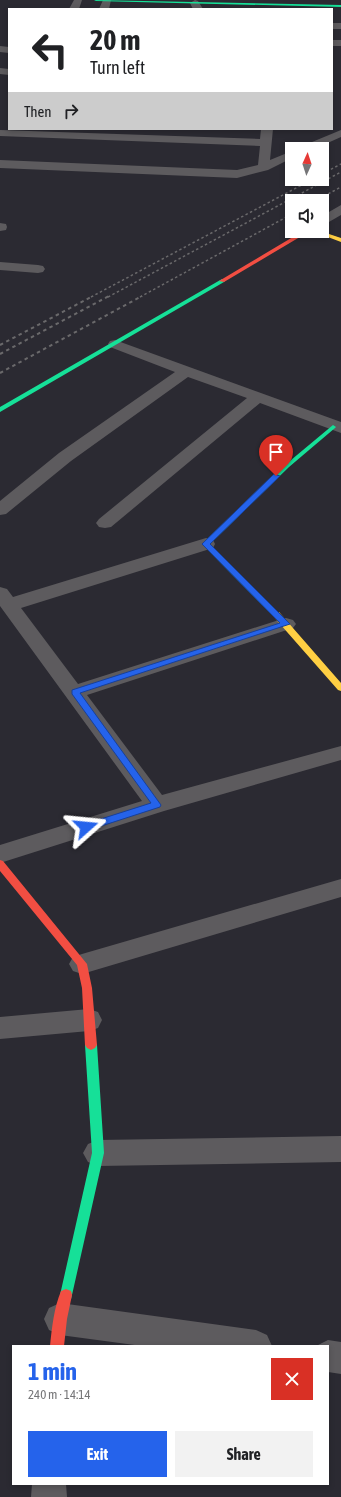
<!DOCTYPE html>
<html lang="en">
<head>
<meta charset="utf-8">
<style>
  :root { --surface:#fff; --page:#f2f2f2; --text:#202124; --muted:#757577; --accent:#2563eb }
  body { margin:0; font-family:"Asap Condensed",sans-serif; background:var(--page); color:var(--text); height:100vh; display:flex; flex-direction:column; font-size:15px; white-space:nowrap }
  * { box-sizing:border-box; margin:0 }
  p { font-size:13px; color:var(--muted) }
  .icon { flex:none; width:22px; height:22px; fill:none; stroke:currentColor; stroke-width:2; stroke-linecap:round; stroke-linejoin:round }
  .map { position:relative; flex:1; overflow:hidden }
  .sheet { position:absolute; left:12px; top:1345px; width:317px; height:140px; display:flex; flex-direction:column; background:var(--surface); border-radius:0px; box-shadow:0 2px 6px #0003 }
  .sheet>* { flex:none }
  .hud { position:absolute; left:8px; top:8px; width:325px; height:122px; border-radius:0px; box-shadow:0 2px 6px #0003; background:#fff; color:var(--text); overflow:hidden }
  .needle { width:26px; rotate:3deg }
  .fabs { position:absolute; left:285px; top:142px; display:grid; gap:8px }
  .fabs a { display:grid; place-items:center; width:44px; height:44px; border-radius:0px; background:var(--surface); box-shadow:0 2px 6px #0003; font-size:20px }
  .pin { position:absolute; display:grid; place-items:center; width:34px; height:34px; color:#fff; margin:-41px -17px; border-radius:50% 50% 50% 0; rotate:-45deg; box-shadow:0 0 4px #0007 }
  .pin .icon { rotate:45deg }
  .me { position:absolute; width:44px; margin:-22px; rotate:72deg; stroke-linejoin:round; filter:drop-shadow(0 0 3px #0008) }
  .turn { display:flex; align-items:center; gap:14px; height:84px; padding:0 16px; font-size:18px }
  .turn .icon { width:52px; height:52px; stroke-width:2.5 }
  .turn b { display:block; font-size:28px; line-height:34px }
  .then { display:flex; align-items:center; height:38px; padding:0 16px; background:#0003; gap:8px; font-size:15px }
  .round { display:grid; place-items:center; flex:none; width:42px; height:42px; border-radius:0px; background:var(--page) }
  .summary { display:flex; align-items:center; justify-content:space-between; height:68px; padding:0 16px }
  h1 { font-size:24px; font-weight:700; line-height:30px; color:var(--accent) }
  .button { display:flex; gap:8px; margin-top:auto; padding:8px 16px }
  .button a { flex:1; height:46px; border-radius:0px; background:var(--accent); color:#fff; font-size:16px; font-weight:700; line-height:46px; text-align:center }
  .button a+a { background:var(--page); color:var(--text) }
  .map>svg:first-child { display:block }
</style>
</head>
<body>
<div class="map">
<svg width="341" height="1497" viewBox="0 0 341 1497">
  <rect width="100%" height="100%" fill="#2b2a32"/>
  <g fill="none" stroke-linecap="round" stroke-linejoin="round">
    <path fill="#5d5b5e" fill-rule="evenodd" d="M74,0H82L79,9H69Z
      M103,0H111L109,9H99Z
      M195,0L198,1L203,9H193L190,3Z
      M332,23H341V29H332Z
      M332,40H341V46H332Z
      M0,46L9,47V53L0,52Z
      M0,68L9,69V75L0,74Z
      M261,129H273L270,160L292,151V158L268,170L237,178L0,168V160L237,170L258,165L260,146L0,136V130L260,139Z
      M341,130V137L314,149H298L300,147Z
      M341,205V215L322,226V216Z
      M0,223L6,224L7,227L6,230L0,231Z
      M0,262L38,265L43,266L45,269L43,272L38,273L0,270Z
      M115,340L341,422V433L260,403L111,527L105,528L99,527L96,523L99,519L247,398L188,377L71,461L6,514L0,515V501L59,453L175,372L110,347L108,344L110,341Z
      M206,538L213,540L215,544L213,548L21,608L78,684L279,620L286,618L293,620L296,624L293,628L87,695L162,795L341,746V760L164,811L0,863V845L142,801L0,606V587L7,589L13,597Z
      M341,879V897L82,974L73,971L69,964L73,957L82,954Z
      M89,1009L98,1012L102,1020L98,1028L89,1031L0,1039V1017Z
      M341,1136V1162L98,1166L88,1162L83,1153L88,1144L98,1140Z
      M60,1303L256,1330L267,1335L272,1346H142L60,1335L49,1330L44,1319L49,1308Z
      M328,1340L341,1342V1374L328,1372V1346H316Z
      M32,1484H66L67,1497H31Z"/>
    <path fill="#16e098" fill-rule="evenodd" d="M94,0L341,5V7L96,1Z
      M222,279L225,281L224,282L0,412V407Z
      M333,425L336,427L335,428L289,467L210,544L280,614L276,616H273L202,544L285,465Z
      M91,1040L95,1042L97,1045L104,1153L72,1295L71,1299L66,1301L61,1299L60,1295L92,1153L85,1045L87,1042Z"/>
    <path fill="#ffcf43" fill-rule="evenodd" d="M312,231H320L341,238V242Z
      M273,612H279L341,683V691L338,690L273,616L272,614Z"/>
    <path fill="#f24e42" fill-rule="evenodd" d="M303,231H310L224,282L219,281Z
      M0,860L3,861L87,964L92,988L97,1045L95,1048L91,1050L87,1048L85,1045L82,988L77,965L0,871Z
      M66,1289L71,1291L72,1295L67,1319L64,1346H50C52,1327 54,1308 61,1291Z"/>
    <path stroke="#6a696b" stroke-width="1.5" stroke-dasharray="2.5 2.5" stroke-linecap="butt" d="M322,174L341,164
      M315,201L341,187
      M91,297L313,179
      M108,297L341,172
      M140,297L292,214"/>
    <path stroke="#6a696b" stroke-width="2" stroke-dasharray="3.5 3.5" stroke-linecap="butt" d="M0,345L93,296
      M0,354L109,296
      M0,373L142,296"/>
  </g>
  <path fill="#2563eb" stroke="#184099" d="M274,474L280,476L210,544L290,624L80,693L161,805L160,807L89,830H82L81,827L82,825L151,803L72,694V690L280,623L202,544Z"/>
</svg>
<div class="fabs">
<a><svg class="needle" viewBox="-14 -14 28 28"><path d="M0-13l5 13h-10z" fill="#e53935"/><path d="M0 13l5-13h-10z" fill="#757577"/></svg></a>
<a><svg class="icon" aria-label="sound" viewBox="0 0 24 24"><path d="M4 9h4l5-4v14l-5-4H4zM17 9q2 3 0 6"/></svg></a>
</div>
<div class="pin" style="left:276px;top:476px;background:#d93025"><svg class="icon" aria-label="arrive" viewBox="0 0 24 24"><path d="M6 21V4h12l-3 4 3 4H6"/></svg></div>
<svg class="me" style="left:86px;top:827px" viewBox="-20 -20 40 40"><path d="M0-17L14 15 0 8-14 15z" fill="#2563eb" stroke="#fff" stroke-width="4"/></svg>
<div class="hud">
<div class="turn"><svg class="icon" aria-label="left" viewBox="0 0 24 24"><path d="M17 20v-9H6M10 6l-5 5 5 5"/></svg><div><b>20 m</b>Turn left</div></div>
<div class="then">Then<svg class="icon" aria-label="right" viewBox="0 0 24 24"><path d="M7 20v-9h11M14 6l5 5-5 5"/></svg></div>
</div>
<section class="sheet">
<div class="summary"><div><h1>1 min</h1><p>240 m · 14:14</p></div><a class="round" style="background:#d93025;color:#fff"><svg class="icon" aria-label="close" viewBox="0 0 24 24"><path d="M6 6l12 12M18 6L6 18"/></svg></a></div>
<div class="button"><a>Exit</a><a>Share</a></div>
</section>
</div>
</body>
</html>
